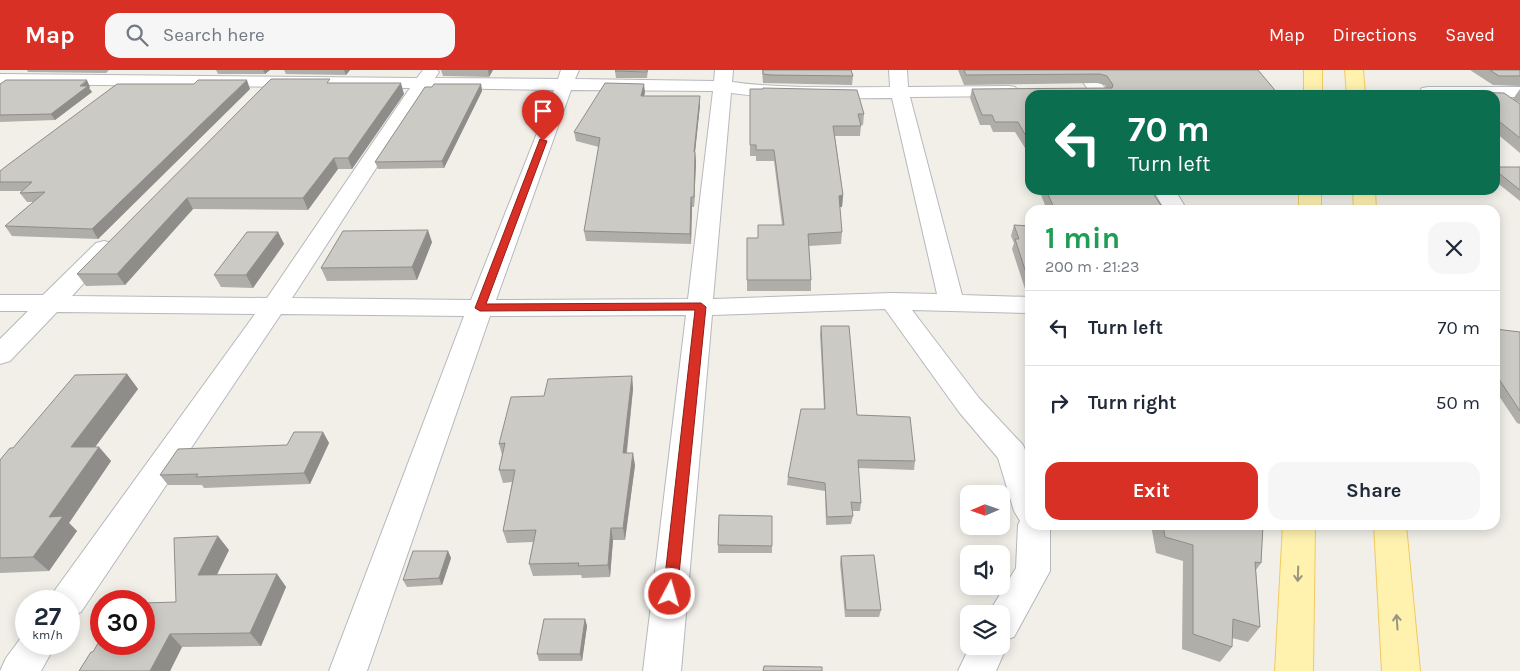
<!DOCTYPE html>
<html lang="en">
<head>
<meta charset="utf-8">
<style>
  :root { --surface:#fff; --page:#f6f6f7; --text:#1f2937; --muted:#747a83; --line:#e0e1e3; --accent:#d93025 }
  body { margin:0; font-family:Karla,sans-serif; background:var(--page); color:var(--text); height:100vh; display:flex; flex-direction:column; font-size:19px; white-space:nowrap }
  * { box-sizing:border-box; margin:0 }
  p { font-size:16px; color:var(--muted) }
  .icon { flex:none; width:28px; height:28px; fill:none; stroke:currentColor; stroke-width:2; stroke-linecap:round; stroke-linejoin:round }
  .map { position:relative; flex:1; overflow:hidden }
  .side { position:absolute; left:1025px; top:135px; width:475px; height:325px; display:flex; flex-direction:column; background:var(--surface); border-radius:15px; box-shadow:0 2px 12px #0003 }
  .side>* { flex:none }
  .top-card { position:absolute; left:1025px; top:20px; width:475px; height:105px; border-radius:15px; box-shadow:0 2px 12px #0003; background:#0b6e4f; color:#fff; overflow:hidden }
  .needle { width:32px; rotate:268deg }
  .buttons { position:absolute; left:960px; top:415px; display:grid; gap:10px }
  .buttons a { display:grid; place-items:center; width:50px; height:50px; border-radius:10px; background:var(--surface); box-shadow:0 2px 12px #0003; font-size:25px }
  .speed { position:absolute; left:15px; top:520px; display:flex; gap:10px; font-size:25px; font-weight:700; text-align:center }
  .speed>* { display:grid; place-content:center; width:65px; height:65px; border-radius:50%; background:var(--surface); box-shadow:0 2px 12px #0003; line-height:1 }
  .speed small { font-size:12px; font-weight:400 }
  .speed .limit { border:8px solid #d22; background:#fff; color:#111 }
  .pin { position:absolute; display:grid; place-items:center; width:42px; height:42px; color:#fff; margin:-51px -21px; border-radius:50% 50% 50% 0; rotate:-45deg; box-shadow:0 0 5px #0007 }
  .pin .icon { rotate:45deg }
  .me { position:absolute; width:55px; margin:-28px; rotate:6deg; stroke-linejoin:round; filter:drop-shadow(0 0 4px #0008) }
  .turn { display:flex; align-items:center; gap:18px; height:105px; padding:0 20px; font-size:22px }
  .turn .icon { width:65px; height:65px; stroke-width:2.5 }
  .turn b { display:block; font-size:35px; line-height:42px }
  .round { display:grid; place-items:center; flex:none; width:52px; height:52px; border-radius:15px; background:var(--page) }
  .headline { display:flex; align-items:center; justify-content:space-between; height:85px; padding:0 20px }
  h1 { font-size:30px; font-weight:700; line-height:38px; color:#1e9e55 }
  .cta { display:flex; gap:10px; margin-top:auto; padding:10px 20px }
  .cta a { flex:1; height:58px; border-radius:15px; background:var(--accent); color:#fff; font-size:20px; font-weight:700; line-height:58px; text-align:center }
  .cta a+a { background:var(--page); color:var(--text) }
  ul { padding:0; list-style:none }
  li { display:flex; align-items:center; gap:15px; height:75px; padding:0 20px; border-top:1px solid var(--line) }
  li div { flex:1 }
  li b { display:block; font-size:19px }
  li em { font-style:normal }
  header { display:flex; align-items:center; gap:30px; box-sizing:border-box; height:70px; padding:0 25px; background:var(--accent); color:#fff }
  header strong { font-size:24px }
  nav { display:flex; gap:28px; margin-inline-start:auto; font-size:18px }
  .search { width:350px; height:45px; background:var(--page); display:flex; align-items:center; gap:12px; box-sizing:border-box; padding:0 18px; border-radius:15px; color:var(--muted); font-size:19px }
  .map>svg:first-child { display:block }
</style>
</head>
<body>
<header>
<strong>Map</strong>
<div class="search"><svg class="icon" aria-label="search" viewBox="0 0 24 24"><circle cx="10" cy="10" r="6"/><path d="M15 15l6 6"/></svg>Search here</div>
<nav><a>Map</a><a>Directions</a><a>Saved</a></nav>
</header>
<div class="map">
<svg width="1520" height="601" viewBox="0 0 1520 601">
  <rect width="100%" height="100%" fill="#f1efe8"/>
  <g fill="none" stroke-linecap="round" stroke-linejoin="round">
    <defs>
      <path id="minor" d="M423,0H437L439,2L435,8L558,9L561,0H579L575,9L714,11L715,0H733L732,12C784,19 837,17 890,17L889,0H907L908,17L1009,16L1015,17L1018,21L1015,25L1009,26L910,27L962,225L1030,227V243L912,240L979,328L1023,375L1030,392V455H1050V501L1014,567L1005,570L1007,576L996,601H958L970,576H1001V544H988L1016,498L1018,455L1020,451L1014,441L998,388L959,342L885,239L712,245L681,601H643L686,245L490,246L367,601H329L464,246L281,244L81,542L69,547V531H50L55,520L255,244L57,242L10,291L0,294V269L28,241H0V225H43L96,173L104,171L112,173L116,178L72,226L267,228L410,18L0,14V4L417,8ZM428,18L554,20L471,230L292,228ZM571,20L713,21L688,229L496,230ZM731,23C784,30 838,28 892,28L937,224L892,223L713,229Z
        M1075,0H1093L1106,20L1103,24H1091Z
        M1428,17H1520V27H1495V25H1421L1419,22L1422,18Z
        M1153,120H1175L1187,140H1165Z
        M26,561V574H56L41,601H0L6,588Z"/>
      <path id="major" d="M1304,0H1322V25H1304Z
        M1345,0H1363L1365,25H1347Z
        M1299,120H1321V140H1299Z
        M1353,120H1375L1376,140H1354Z
        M1283,455H1315L1313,601H1275Z
        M1374,455H1406L1420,601H1382Z"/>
    </defs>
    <use href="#minor" stroke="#b5b8bc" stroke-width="2"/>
    <use href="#major" stroke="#f2c960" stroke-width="2"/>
    <use href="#minor" fill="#fff" fill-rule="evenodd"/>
    <use href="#major" fill="#fff2af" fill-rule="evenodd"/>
  </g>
  <path fill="#afaea9" d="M27,0H109L106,3L28,2Z
    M216,0H270L265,4H218Z
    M284,0H350L346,5L286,4Z
    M441,0H493L489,7L443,6Z
    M616,0H648L647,8H616L615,1Z
    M762,0L853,6L852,15L763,13Z
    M958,0H1258L1279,25H1030V86L1015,62H993L990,55H980L970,28L972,19L1106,18L1105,15L1097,13L964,15Z
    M1470,0H1520V16L1493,15Z
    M332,13L404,24L352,99H338L308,140L193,139L125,215L86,216L77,204Z
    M0,14L90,17L89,18L92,22L55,50L0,52Z
    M481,14L482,21L444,98L378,99L375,92L432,17Z
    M250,19L98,169L12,166L5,156L34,132H27L20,123L22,121H0V101Z
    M750,19L864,44L863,55H861L860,66H835L843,125L842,137H839L842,162L841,174L809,176L811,210V221H747V168H758L782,155L774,91H756V86H750Z
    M1520,19V33L1513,29Z
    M645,22L644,26L700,35L695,82L696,92L694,137H692L691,174L586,171L584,161L599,77L576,71L574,62Z
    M1463,22L1504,23L1520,34V83L1495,62V25H1462Z
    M1495,97H1520V131L1495,111Z
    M1039,120H1151L1164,140H1047Z
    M1223,120H1260L1259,122L1224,121Z
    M1014,155L1030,156V226L1027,225L1012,179L1014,173L1011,166Z
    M278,162L284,174L253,218L221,217L214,205Z
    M432,172L417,210L327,211L321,198Z
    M821,256L857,345L915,391L914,400L858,398L861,433L860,441H852L853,446L851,454L826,455L825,421L787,415L788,407L824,339L820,264Z
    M1495,259L1520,262V354L1517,353L1495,320Z
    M127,304L138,319L95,377H99L111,391L69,453L77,461L49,501L0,503V390L13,378Z
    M632,306L633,319L627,383L635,395L625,470H613L610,507L582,508L581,505L533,506L529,494L533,472L507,473L503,461L512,412L503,413L499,400L502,385L499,374L544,326Z
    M323,362L329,373L310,414L204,418L202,415H168L160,405L287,375Z
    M772,446V483H718V475Z
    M1151,455H1263L1261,493L1256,500L1260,557L1248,572L1232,568V577L1220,592L1182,579L1183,491L1156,483Z
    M229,480L216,505L277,504L286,517L261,576L182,577L170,601H79L93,582L176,532Z
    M448,481L451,488L442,515L407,517L403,510Z
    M841,486L881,540L879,547H845L840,493Z
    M585,549L587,556L582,591H539L537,584Z"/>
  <path fill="#8f8d8a" d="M263,0H270L265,4Z
    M344,0H350L346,5Z
    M488,0H493L489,7Z
    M87,10L90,17L89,18L92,22L55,50L51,44Z
    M247,10L250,19L98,169L92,159Z
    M401,13L404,24L352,99L348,88Z
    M481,14L482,21L444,98L442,91Z
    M644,14L645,22L642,35L641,26Z
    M700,26V35L694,92V82Z
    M695,82L696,92L694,137V127Z
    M334,88L338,99L308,140L303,128Z
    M843,125L842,137H838L839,126Z
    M691,127L692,137L691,174L690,164Z
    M187,128L193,139L125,215L117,204Z
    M428,160L432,172L417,210L412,197Z
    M278,162L284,174L253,218L246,205Z
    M127,304L138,319L84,392L71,377Z
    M632,306L633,319L625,395L623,383Z
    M323,362L329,373L310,414L304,403Z
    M99,377L111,391L69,453L77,461L49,501L33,487L49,447Z
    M633,383L635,395L625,470L623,458Z
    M611,458L613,470L610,507L608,495Z
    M218,466L229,480L210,519L198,505Z
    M448,481L451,488L442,515L439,508Z
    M277,504L286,517L261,576L250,563Z
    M585,549L587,556L582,591L580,584Z
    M170,564L182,577L170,601H150Z"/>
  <path fill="#cccac5" stroke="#8f8d8a" d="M616,0H647V2L615,1Z
    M763,0H851L853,6L771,5L763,4Z
    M964,0H1258L1279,25H1030V73L1018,52H995L992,45H982L972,19L1112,18L1113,15L1107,6L1100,4L966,5Z
    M1490,0H1520V6H1499Z
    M271,9H330L327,13H401L348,88H334L303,128H187L117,204H77Z
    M6,10H87L80,16H88L51,44L0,45V14Z
    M198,10H247L92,159L5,156L45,122L20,123L32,112H0V101L9,94L117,14H194Z
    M605,13L644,14L641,26H700L694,82H695L694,127H691L690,164L584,161L600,68L574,62Z
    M434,14H481L442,91L375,92L425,17H432Z
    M763,18L857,20L864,44H858L861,56H833L843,125L839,126L842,162L808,164L811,210H747V168H758V155H784L774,80H756V75H750V19H763Z
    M1463,22L1504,23L1520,34V68L1495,48V25H1467Z
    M1495,97H1520V120L1495,100Z
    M1046,120H1151L1164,140H1055Z
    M1014,155L1030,156V215L1015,169H1019Z
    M428,160L412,197L321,198L343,161Z
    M247,162H278L246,205H214Z
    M821,256H849L857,345L910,347L915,391L858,390L861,433L851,432L853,446L827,447L825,413L788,407L801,339H825Z
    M1495,259L1520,262V341L1495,303Z
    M127,304L71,377H99L49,447L63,446L33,487L0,488V390L10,378H13L75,305Z
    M632,306L623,383H633L623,458H611L608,495L578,496L579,493L529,494L536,460L503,461L515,400H499L505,373L499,374L511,327L544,326L548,309Z
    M294,362H323L304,403L196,407L198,404L160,405L178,379L287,375Z
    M719,445L772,446V476L718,475Z
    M1163,455H1263L1261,493L1255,492L1260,557L1233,549L1232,577L1193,564V475L1165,467Z
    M218,466L198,505L277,504L250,563L170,564L150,601H79L91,582H93L101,568V574H144V533L176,532L174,468Z
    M413,481H448L439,508L403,510Z
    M874,485L881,540H846L841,486Z
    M544,549H585L580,584H537Z
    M764,596L822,597V601H763Z"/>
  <defs><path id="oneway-shaft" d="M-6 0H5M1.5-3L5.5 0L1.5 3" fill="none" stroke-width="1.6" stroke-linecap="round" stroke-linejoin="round" transform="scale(1.25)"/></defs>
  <g stroke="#979581">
    <use href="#oneway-shaft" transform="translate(1298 504) rotate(92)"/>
    <use href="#oneway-shaft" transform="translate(1397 552) rotate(-94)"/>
  </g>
  <path fill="#d93025" stroke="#8d1f18" d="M540,69L547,71L486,234L701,233L706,237L677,524L675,529L670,531L665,529L663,524L695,240L480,241L475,238Z"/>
</svg>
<div class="buttons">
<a><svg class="needle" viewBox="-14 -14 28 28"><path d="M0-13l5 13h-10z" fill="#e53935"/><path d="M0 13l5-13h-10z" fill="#747a83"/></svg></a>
<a><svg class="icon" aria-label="sound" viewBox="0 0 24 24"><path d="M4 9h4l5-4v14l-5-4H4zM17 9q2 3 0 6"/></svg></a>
<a><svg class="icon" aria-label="layers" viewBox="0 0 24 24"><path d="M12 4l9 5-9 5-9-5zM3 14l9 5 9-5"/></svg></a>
</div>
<div class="speed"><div>27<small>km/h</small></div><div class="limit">30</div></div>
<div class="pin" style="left:543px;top:71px;background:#d93025"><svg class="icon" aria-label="arrive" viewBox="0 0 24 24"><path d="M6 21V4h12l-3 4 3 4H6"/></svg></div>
<svg class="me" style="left:670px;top:524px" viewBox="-20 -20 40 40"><circle r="17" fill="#d93025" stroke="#fff" stroke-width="3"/><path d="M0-11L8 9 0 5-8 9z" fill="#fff"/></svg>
<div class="top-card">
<div class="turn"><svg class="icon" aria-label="left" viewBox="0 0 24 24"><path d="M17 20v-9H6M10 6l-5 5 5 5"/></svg><div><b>70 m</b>Turn left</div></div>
</div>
<section class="side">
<div class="headline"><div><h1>1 min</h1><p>200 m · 21:23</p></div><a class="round"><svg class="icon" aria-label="close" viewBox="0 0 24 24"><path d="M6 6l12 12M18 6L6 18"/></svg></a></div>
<ul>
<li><svg class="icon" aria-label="left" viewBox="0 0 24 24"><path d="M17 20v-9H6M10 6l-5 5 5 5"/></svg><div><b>Turn left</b></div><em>70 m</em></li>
<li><svg class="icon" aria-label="right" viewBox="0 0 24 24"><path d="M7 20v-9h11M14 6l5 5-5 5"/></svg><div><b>Turn right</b></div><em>50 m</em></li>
</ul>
<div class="cta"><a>Exit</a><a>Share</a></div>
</section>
</div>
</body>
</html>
